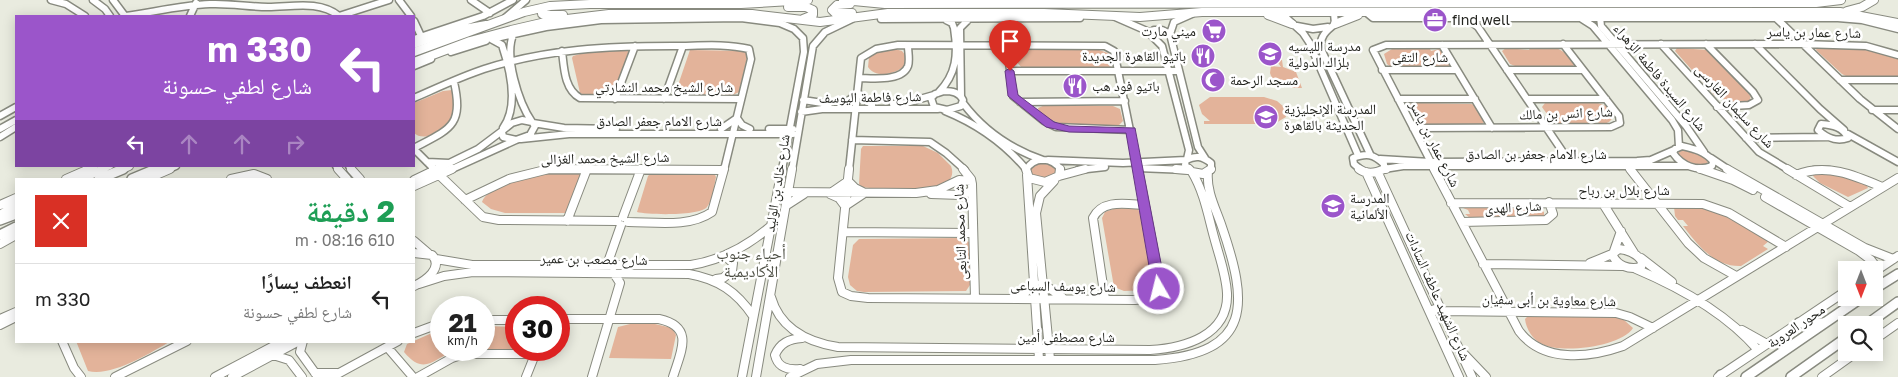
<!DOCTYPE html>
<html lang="ar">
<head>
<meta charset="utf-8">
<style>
  :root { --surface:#fff; --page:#f6f6f6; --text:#222; --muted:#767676; --line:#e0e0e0 }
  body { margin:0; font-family:"Golos Text","Noto Naskh Arabic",sans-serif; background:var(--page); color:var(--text); direction:rtl; height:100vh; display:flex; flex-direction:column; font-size:19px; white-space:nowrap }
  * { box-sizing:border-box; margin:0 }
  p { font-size:16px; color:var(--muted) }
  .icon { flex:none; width:28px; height:28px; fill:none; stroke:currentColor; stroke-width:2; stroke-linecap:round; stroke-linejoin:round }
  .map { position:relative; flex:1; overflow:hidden; direction:ltr }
  .details { position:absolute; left:15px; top:178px; width:400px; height:165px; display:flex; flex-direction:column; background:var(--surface); border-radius:0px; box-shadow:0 2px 12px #0003; direction:rtl }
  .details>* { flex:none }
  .hud { position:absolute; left:15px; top:15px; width:400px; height:152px; border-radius:0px; box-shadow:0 2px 12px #0003; direction:rtl; background:#9b55ca; color:#fff; overflow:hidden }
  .needle { width:32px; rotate:180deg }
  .fabs { position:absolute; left:1838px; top:261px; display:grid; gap:10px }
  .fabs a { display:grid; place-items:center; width:45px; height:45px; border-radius:0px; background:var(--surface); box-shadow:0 2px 12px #0003; font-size:25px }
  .speed { position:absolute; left:430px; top:296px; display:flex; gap:10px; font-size:25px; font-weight:700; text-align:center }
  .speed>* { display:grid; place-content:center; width:65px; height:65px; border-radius:50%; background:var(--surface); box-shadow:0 2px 12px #0003; line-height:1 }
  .speed small { font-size:12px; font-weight:400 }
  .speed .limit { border:8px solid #d22; background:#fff; color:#111 }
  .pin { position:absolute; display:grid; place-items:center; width:42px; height:42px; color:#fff; margin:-51px -21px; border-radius:50% 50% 50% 0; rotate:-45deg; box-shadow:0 0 5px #0007 }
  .pin .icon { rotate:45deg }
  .me { position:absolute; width:55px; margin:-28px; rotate:352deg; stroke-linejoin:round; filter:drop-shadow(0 0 4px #0008) }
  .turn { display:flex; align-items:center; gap:18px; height:105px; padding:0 20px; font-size:22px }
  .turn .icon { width:65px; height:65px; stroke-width:2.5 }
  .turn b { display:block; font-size:35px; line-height:42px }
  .lanes { display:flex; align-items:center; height:48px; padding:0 20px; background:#0003; justify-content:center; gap:25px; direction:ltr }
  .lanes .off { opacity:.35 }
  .round { display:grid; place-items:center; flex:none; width:52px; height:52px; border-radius:0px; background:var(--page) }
  .headline { display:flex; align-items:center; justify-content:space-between; height:85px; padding:0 20px }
  h1 { font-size:30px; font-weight:700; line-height:38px; color:#1e9e55 }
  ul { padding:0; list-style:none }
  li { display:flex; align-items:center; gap:15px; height:70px; padding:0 20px; border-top:1px solid var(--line) }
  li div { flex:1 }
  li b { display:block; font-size:19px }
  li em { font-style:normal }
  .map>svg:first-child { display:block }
</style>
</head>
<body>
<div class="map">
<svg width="1898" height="377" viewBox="0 0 1898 377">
  <rect width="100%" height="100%" fill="#e9ebdf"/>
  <path fill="#e3b39a" d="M1506,48L1529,50L1530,48C1554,48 1559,43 1575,64L1572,67H1568L1515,66L1510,64L1502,51Z
    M1677,48L1709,50L1751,94L1750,100L1747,102H1726L1721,96H1715L1675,51Z
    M1817,48C1845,48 1871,47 1898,59V77H1848L1842,74L1816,50Z
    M895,49L902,51L906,56L905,65C897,74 876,79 868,67L869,57L873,52Z
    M1020,49L1099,50L1111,54L1114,65L1107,68L1021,67L1015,60L1016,52Z
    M1392,49H1430L1431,51L1439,49L1442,51L1450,66L1391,67L1387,64L1384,54Z
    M626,50L631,53L615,93C607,97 588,97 580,93L572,58L573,56L587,52Z
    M690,50L747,51L748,53L739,92L733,95L675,94Z
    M1276,60H1282L1283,67L1296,72L1302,88H1292V79L1291,83C1282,87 1273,83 1270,73L1271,66L1281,67Z
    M452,90C455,97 456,110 453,118C448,130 424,143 414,133V103L443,91Z
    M1210,97H1264L1277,101L1284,107L1286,117L1274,124H1204V121H1210L1202,114L1199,105Z
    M1414,103L1471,104L1475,105L1485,121L1482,124H1423L1418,122L1415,118H1421L1419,114L1413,113L1408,105Z
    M1545,103H1598L1606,106L1613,116C1611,122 1607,124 1600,124L1598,122L1590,123L1591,124C1565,124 1558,131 1542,107Z
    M1045,105L1113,106L1120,109L1123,121L1118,126L1064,125L1049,119L1039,112L1038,108Z
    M863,146H923L938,153L951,166C955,176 949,183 940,188C934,191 871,189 862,187L859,184L861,149Z
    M1683,150L1700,153L1707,159L1708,165L1687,164L1677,155L1679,152Z
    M1039,163L1051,165L1056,170V174L1047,179C1039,178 1031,178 1031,169Z
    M551,172L582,173L570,209L565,213H505L491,209L482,202C486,186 536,176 551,172Z
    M651,173H714L716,177C714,186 713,200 707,207C701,216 648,215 637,212L648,176Z
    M1813,175H1844L1866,184L1868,188L1848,197L1820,183L1813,176Z
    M1536,207L1544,212V216L1538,218H1470L1465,214H1470L1468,210L1463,208Z
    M1674,207H1704L1722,213L1769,241L1763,246L1768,249L1741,266C1714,267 1698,245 1683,226H1688L1683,220H1678L1675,216Z
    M1116,208L1138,209L1141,215L1153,284L1150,290L1124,291L1114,287L1102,218L1105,212Z
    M962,238L969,242L970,245V285L966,291L864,292L857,291L850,285L848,277L853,245L859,239Z
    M1527,317H1615L1624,320L1633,328C1621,347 1561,354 1542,344C1533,340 1526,329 1525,319Z
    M630,324H655L672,328L676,335L671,359L609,358L618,327Z
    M484,326L516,327V349H484Z
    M441,329V350H457C433,358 425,377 404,352L407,344Z
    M76,341H171C150,353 112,377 88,371Z"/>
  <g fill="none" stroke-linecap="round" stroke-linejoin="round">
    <defs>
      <path id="minor-far1" d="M51,0L66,4L85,16
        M93,0L105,9L110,16
        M113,0L125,16
        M399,0L411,16
        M471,0L490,13
        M1281,13L1303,33L1309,42L1358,155
        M1334,13L1335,24C1326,31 1319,37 1321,49L1370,154
        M1367,13L1373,18H1838L1862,20L1898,29
        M1192,14L1174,22L1170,34L1198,147L1205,158
        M126,16C154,12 182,5 210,4C230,3 249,7 268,7C292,7 319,0 339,16
        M190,16L196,3
        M339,16L389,0
        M1115,17L1147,31L1162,46L1189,150L1187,159
        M1600,17L1601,26L1686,126L1704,152
        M505,18L526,0
        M1466,18L1478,27L1569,161
        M1776,18L1860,99L1898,129
        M881,19L1080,18
        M1582,19L1593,26L1672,120L1678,130L1679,147
        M414,21L421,36
        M1297,26L1313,29L1328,27
        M514,33C503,55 519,103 532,122
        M1153,35L1154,30H1162L1170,34
        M496,38L546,27L601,20L741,18L780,23L794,29L803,38L804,52L782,170
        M414,39L483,16L513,0
        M491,39L502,45C510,69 519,106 503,128
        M1661,44L1759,152L1789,170
        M1706,44L1753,92L1758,100L1749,105L1717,107
        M1755,44L1820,109L1844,130
        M414,45L464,28L486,24
        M1007,45L1013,96L1044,121L1056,127L1131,130
        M1442,45L1492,128
        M562,51C564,67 564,89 580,98L741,99
        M451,52L486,41
        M414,66L431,59
        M1382,70H1457
        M1507,70H1583
        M1010,71H1179
        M859,78C872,78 902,82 908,66C910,60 908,52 908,46
        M1840,80H1898
        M944,91C952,91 959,92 963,100L961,106L947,110L934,107L931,98L935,94Z
        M938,93C957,74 958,54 954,28L952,23L946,20
        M961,96L960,28L970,18
        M414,98C437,88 460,77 484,69C546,49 609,46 673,46C698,46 724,43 749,49L751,59L724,170
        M615,99L635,46
        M664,99L683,46
        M1398,99H1475
        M1527,99H1606
        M803,100L829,104
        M1020,102L1125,101
        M963,103C984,131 1011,149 1043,160
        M893,104L906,103L934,95
        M843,105L858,93L872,105
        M1872,110H1898
        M945,111C977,124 1004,143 1026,169
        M801,112L822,109H938
        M0,116L16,107
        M522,120L532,122L535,126L530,135L516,140L503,137L502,131L512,123Z
        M533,123L564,128L616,129
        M1821,124C1833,125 1843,127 1848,138C1836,142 1827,138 1818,130Z
        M1413,128L1611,127L1620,123L1619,116L1563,44
        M0,129L16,120
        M721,129L737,118L742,125L750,129
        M769,129H793
        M1848,134L1898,162
        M0,137L16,127
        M1746,138L1828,137
        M521,139L569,134H793
        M852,140L930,142L946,153L965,170
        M1682,146C1695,149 1704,151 1713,161L1712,166C1697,172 1682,166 1673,153L1675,149Z
        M414,148C450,129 464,126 454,82
        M414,149L435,170
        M1711,158L1729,170
        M1380,159L1430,162L1637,161L1651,160L1674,150
        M1048,160L1123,163L1186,160
        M427,162L449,163
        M336,166L339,170
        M349,166L352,170
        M1629,167L1631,170
        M1138,168L1187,170
        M1384,169L1403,166H1688
        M1701,169L1704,170
        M86,170L95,166
        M101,170L110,166
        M167,170L176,166
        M435,170L478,149L502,131
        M450,170L516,140
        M545,170H709
        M792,170L813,46L825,32L852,19
        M849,170L861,58L876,49L898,45L1105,46L1114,51L1138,170
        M1026,170C1034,156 1052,157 1061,170
        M1078,170L1105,167
        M1190,170L1185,165L1186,160C1196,155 1202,156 1211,163V170
        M1361,170L1354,164L1353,158C1367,153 1373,154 1384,164V169L1382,170
        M1435,170L1373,50L1386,45L1801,44L1866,46L1898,55
        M1814,170H1829"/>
      <path id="minor" d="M338,169L347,179
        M351,169L360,179
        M433,169L483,217L499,220L617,221
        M849,169L838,278L842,292L851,296L868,298L1135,300L1144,299L1156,294L1160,284L1138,169
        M963,169L971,179L972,184L975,298
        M1026,169L1029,178L1045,182L1059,176L1060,169
        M1176,169L1188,170
        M1189,169L1192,172L1203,174L1211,169
        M1359,169C1367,175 1376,173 1384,169
        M1384,169H1386
        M1434,169L1519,331C1543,363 1589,358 1623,346L1898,178
        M1630,169L1688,243L1704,258L1736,276
        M1700,169H1702
        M1701,169L1733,180L1753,190
        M1727,169L1865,248L1893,259
        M1787,169L1850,207
        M1366,172L1459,377
        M1378,173L1472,377
        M1027,175L1039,359
        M1796,175C1826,163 1854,175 1882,187
        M1059,176L1085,169
        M66,179L89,169
        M80,179L104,169
        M147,179L170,169
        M231,179L254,174L267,179
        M414,180L437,169
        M414,186L452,169
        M784,192L916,193L938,190L959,180L971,181
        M832,192L848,181L855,188L863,192
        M830,194L839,198L845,206L863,194
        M931,194L961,195L972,191
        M1765,197L1859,251L1871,260L1878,269
        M465,200L509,179L549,169L723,170
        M1602,202L1634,253
        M1451,203L1703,204L1729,213L1786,247
        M0,205L16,198
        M787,205L804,194
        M0,215L16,205
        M623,217L641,169
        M567,221L587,169
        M628,222C655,222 689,228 712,212L724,169
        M1462,222L1546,220L1553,214L1549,202
        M843,232L972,233
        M414,241L428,253
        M0,244L16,235
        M1619,249C1629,250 1636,253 1642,261L1641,267C1629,270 1617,266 1612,254Z
        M1614,251L1621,231
        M414,253L432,255C444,268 425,281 414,286
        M1641,258L1672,282
        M436,259L472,265H691C723,260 748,246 772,225
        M1590,263L1612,254
        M1483,264L1622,266
        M607,265L621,225
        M1636,269C1681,288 1726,313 1758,350
        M1874,272L1898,256
        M716,279L723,278L732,271L733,263L726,257
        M419,284L444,276L473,272L689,274C718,279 737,292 753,316
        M1043,284L1062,297
        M771,297C780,329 807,342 838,347L1150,350C1184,348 1229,336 1227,293C1226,274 1219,256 1214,237C1208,215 1204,192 1192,172
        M1015,298L1026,292L1035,283
        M1105,299L1093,218C1102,199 1126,204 1144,205
        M1429,311L1435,309L1441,311L1616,313L1630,317L1653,328
        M0,319L16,312
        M559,319H659C695,327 681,351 673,377
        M484,320H516
        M0,325L16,317
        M1742,330L1767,344
        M414,333L441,323
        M1874,340L1898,323
        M62,341L74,368L81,377
        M303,341L300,352L318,377
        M388,348L413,377
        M1464,354L1486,377
        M273,355L289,360L302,377
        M1050,359L1036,213L1040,196L1054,181
        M800,369C788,370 778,368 775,355C780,343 789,339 802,338
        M315,373H337
        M115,377L187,341
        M215,377L283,341
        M232,377L299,341
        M332,377L398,341
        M418,377L452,358L464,354H535
        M526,377L536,352
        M592,377L620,283L613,272
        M742,377L782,169
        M756,377L792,169
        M790,377L817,364L851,360H1155C1253,353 1248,303 1222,227C1216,209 1206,191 1208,172
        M1718,377L1846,291
        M1822,377L1857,352"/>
      <path id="major-far1" d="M843,0L885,4L1816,3L1841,0
        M850,4L837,5L832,10L835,13H852
        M788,7H806L813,10V15L803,19
        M542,8V14L544,15H563
        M1847,11L1862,7L1874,0
        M1268,15L1292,24
        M1335,24L1358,15
        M414,52L524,12L550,6L590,4H741L808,0
        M414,62L470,41L511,30L550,21L609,14H752L820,22L888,13H1044L1140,17L1202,12H1840L1898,23
        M120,170L129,166
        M153,170L162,166"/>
      <path id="major" d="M99,179L123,169
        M132,179L156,169
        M0,220L16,214
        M0,235L16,227
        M1874,289L1898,274
        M1799,323H1823
        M1866,325L1898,302
        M1721,375V377
        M1746,377L1861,298
        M1791,377L1846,338"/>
    </defs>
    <use href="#minor-far1" stroke="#888a7f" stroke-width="9"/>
    <use href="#minor" stroke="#888a7f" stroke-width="10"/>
    <use href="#major-far1" stroke="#888a7f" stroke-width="10"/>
    <use href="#major" stroke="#888a7f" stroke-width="12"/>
    <use href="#minor-far1" stroke="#fff" stroke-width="6"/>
    <use href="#minor" stroke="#fff" stroke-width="8"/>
    <use href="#major-far1" stroke="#fff" stroke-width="8"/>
    <use href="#major" stroke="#fff" stroke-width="9"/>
  </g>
  <path fill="#9b55ca" stroke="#653783" d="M1010,68L1014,71L1018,95L1054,122L1069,126L1135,128L1166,289L1164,292H1155L1153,289L1126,133L1069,132L1046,127L1008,96L1005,71Z"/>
  <defs>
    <symbol id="office-disc" viewBox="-11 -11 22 22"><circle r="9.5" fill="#9b55ca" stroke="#fff"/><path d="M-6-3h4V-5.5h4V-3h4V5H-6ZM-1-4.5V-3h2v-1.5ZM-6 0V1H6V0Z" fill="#fff"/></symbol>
    <symbol id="supermarket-disc" viewBox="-11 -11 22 22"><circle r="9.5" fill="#9b55ca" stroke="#fff"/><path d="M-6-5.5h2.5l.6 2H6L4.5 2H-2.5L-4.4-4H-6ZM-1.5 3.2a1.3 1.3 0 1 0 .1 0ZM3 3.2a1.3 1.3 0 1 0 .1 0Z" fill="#fff"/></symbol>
    <symbol id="school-disc" viewBox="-11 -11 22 22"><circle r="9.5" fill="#9b55ca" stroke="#fff"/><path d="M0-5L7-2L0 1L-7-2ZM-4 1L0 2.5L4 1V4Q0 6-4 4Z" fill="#fff"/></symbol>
    <symbol id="restaurant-disc" viewBox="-11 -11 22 22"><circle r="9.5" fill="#9b55ca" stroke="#fff"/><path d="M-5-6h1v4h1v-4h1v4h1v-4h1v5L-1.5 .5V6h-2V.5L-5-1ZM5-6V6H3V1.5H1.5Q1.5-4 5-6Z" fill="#fff"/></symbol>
    <symbol id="mosque-disc" viewBox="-11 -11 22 22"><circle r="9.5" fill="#9b55ca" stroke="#fff"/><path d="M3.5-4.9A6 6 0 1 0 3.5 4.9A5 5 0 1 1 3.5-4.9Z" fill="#fff"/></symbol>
  </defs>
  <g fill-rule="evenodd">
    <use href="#office-disc" x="1421" y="6" width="28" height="28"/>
    <use href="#supermarket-disc" x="1200" y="17" width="28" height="28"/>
    <use href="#school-disc" x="1256" y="40" width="28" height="28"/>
    <use href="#restaurant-disc" x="1189" y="42" width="28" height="28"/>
    <use href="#mosque-disc" x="1199" y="66" width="28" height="28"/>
    <use href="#restaurant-disc" x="1061" y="72" width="28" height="28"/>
    <use href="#school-disc" x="1252" y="103" width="28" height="28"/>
    <use href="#school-disc" x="1319" y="192" width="28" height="28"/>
  </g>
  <g text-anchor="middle" stroke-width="5" stroke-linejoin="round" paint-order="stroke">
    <g font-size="14" fill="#23241f" stroke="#fff" text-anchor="start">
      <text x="1452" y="25">find well</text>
      <text x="1196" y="36" text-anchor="end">ميني مارت</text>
      <text x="1288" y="51">مدرسة الليسيه<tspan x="1288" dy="16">بلزاك الدولية</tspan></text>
      <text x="1186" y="61" text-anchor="end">باتيو القاهرة الجديدة</text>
      <text x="1230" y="85">مسجد الرحمة</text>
      <text x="1092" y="91">باتيو فود هب</text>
      <text x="1284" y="114">المدرسة الإنجليزية<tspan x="1284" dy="16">الحديثة بالقاهرة</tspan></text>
      <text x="1350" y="203">المدرسة<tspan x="1350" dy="16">الألمانية</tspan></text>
    </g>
    <g font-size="14" fill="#23241f" stroke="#fff">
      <text transform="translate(1814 32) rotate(1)" y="5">شارع عمار بن ياسر</text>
      <text x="1420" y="62">شارع التقى</text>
      <text transform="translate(1660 77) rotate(50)" y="5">شارع السيدة فاطمة الزهراء</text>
      <text x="664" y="92">شارع الشيخ محمد النشارتي</text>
      <text transform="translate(870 97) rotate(-1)" y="5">شارع فاطمة اليوسف</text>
      <text transform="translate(1735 106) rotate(47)" y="5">شارع سليمان الفارسى</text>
      <text transform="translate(1566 113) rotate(-2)" y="5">شارع انس بن مالك</text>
      <text x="659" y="126">شارع الامام جعفر الصادق</text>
      <text transform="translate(1435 144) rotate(63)" y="5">شارع عمار بن ياسر</text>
      <text x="1536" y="159">شارع الامام جعفر بن الصادق</text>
      <text transform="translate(605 158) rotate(-1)" y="5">شارع الشيخ محمد الغزالى</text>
      <text transform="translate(777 183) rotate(-81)" y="5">شارع خالد بن الوليد</text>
      <text x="1624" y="195">شارع بلال بن رباح</text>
      <text transform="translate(1513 207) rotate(-3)" y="5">شارع الهدى</text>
      <text transform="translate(960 232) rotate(-92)" y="5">شارع محمد التابعى</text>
      <text transform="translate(594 259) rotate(1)" y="5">شارع مصعب بن عمير</text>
      <text transform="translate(1063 286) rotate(1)" y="5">شارع يوسف السباعى</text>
      <text transform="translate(1438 296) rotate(66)" y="5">شارع الشهيد عاطف السادات</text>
      <text transform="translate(1549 300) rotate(1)" y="5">شارع معاوية بن أبى سفيان</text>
      <text transform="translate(1796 326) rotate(-34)" y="5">محور العروبة</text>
      <text x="1066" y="342">شارع مصطفى أمين</text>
    </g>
    <g font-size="16" fill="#4c4e43" stroke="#fff">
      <text x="751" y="259">أحياء جنوب<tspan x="751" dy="18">الأكاديمية</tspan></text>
    </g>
  </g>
</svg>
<div class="fabs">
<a><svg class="needle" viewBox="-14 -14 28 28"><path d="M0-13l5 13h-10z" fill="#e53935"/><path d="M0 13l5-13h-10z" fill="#767676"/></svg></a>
<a><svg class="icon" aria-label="search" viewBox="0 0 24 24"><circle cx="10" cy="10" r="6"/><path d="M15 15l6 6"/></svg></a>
</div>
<div class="speed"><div>21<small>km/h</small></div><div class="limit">30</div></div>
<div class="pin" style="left:1010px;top:71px;background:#d93025"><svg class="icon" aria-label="arrive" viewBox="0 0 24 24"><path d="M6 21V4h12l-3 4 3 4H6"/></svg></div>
<svg class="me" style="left:1159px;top:289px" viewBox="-20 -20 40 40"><circle r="17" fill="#9b55ca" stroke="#fff" stroke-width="3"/><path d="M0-11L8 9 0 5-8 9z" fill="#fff"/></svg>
<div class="hud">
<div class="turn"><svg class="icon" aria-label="left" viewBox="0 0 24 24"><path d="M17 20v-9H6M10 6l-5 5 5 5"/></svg><div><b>330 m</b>شارع لطفي حسونة</div></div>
<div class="lanes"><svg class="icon" aria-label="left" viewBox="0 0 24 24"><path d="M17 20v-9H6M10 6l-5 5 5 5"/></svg><svg class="icon off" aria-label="ahead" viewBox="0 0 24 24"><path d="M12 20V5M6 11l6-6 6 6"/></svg><svg class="icon off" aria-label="ahead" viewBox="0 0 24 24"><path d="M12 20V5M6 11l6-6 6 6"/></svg><svg class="icon off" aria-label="right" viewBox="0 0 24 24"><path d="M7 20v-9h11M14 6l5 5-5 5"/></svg></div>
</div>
<section class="details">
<div class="headline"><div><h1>2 دقيقة</h1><p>610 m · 08:16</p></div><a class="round" style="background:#d93025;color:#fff"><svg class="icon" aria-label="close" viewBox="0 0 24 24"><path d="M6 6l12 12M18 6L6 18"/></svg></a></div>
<ul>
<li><svg class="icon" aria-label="left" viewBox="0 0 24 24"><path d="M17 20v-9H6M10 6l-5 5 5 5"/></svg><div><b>انعطف يسارًا</b><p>شارع لطفي حسونة</p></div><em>330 m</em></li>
</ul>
</section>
</div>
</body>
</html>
